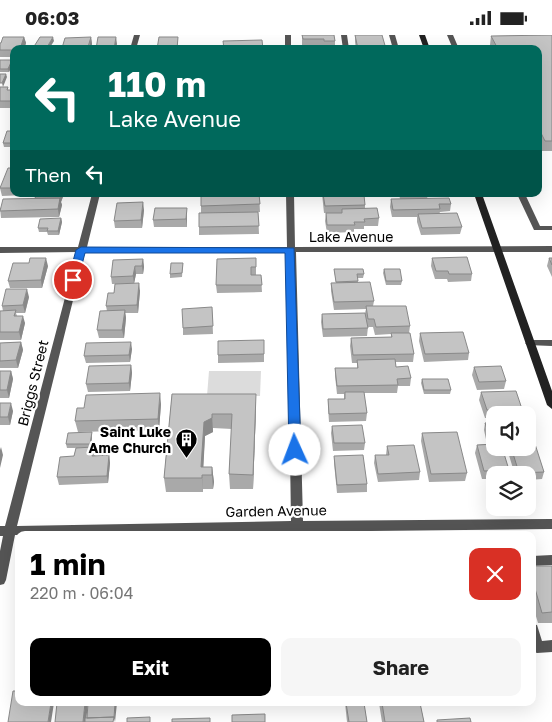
<!DOCTYPE html>
<html lang="en">
<head>
<meta charset="utf-8">
<style>
  :root { --surface:#fff; --page:#f6f6f6; --text:#222; --muted:#767676; --accent:#000 }
  body { margin:0; font-family:"Golos Text",sans-serif; background:var(--page); color:var(--text); height:100vh; display:flex; flex-direction:column; font-size:19px; white-space:nowrap }
  * { box-sizing:border-box; margin:0 }
  p { font-size:16px; color:var(--muted) }
  .icon { flex:none; width:28px; height:28px; fill:none; stroke:currentColor; stroke-width:2; stroke-linecap:round; stroke-linejoin:round }
  .map { position:relative; flex:1; overflow:hidden }
  .details { position:absolute; left:15px; top:496px; width:521px; height:175px; display:flex; flex-direction:column; background:var(--surface); border-radius:10px; box-shadow:0 5px 20px #0002 }
  .details>* { flex:none }
  .guide { position:absolute; left:10px; top:10px; width:532px; height:152px; border-radius:10px; box-shadow:0 5px 20px #0002; background:#00695c; color:#fff; overflow:hidden }
  .fabs { position:absolute; left:486px; top:371px; display:grid; gap:10px }
  .fabs a { display:grid; place-items:center; width:50px; height:50px; border-radius:10px; background:var(--surface); box-shadow:0 5px 20px #0002; font-size:25px }
  .pin { position:absolute; display:grid; place-items:center; width:42px; height:42px; color:#fff; margin:-21px; border:2px solid #fff; border-radius:50%; box-shadow:0 1px 5px #0007 }
  .me { position:absolute; width:55px; margin:-28px; rotate:358deg; stroke-linejoin:round; filter:drop-shadow(0 0 4px #0008) }
  .turn { display:flex; align-items:center; gap:18px; height:105px; padding:0 15px; font-size:22px }
  .turn .icon { width:65px; height:65px; stroke-width:2.5 }
  .turn b { display:block; font-size:35px; line-height:42px }
  .then { display:flex; align-items:center; height:48px; padding:0 15px; background:#0003; gap:10px; font-size:19px }
  .round { display:grid; place-items:center; flex:none; width:52px; height:52px; border-radius:10px; background:var(--page) }
  .headline { display:flex; align-items:center; justify-content:space-between; height:85px; padding:0 15px }
  h1 { font-size:30px; font-weight:700; line-height:38px; color:var(--accent) }
  .button { display:flex; gap:10px; margin-top:auto; padding:10px 15px }
  .button a { flex:1; height:58px; border-radius:10px; background:var(--accent); color:#fff; font-size:20px; font-weight:700; line-height:58px; text-align:center }
  .button a+a { background:var(--page); color:var(--text) }
  .status { display:flex; justify-content:space-between; align-items:center; height:35px; padding:0 25px; background:var(--surface); direction:ltr }
  .status svg { height:14px; fill:currentColor }
  .map>svg:first-child { display:block }
</style>
</head>
<body>
<div class="status"><b>06:03</b><svg viewBox="0 0 49 12"><path d="M0 12V9h3v3zM5 12V6h3v6zM10 12V3h3v9zM15 12V0h3v12zM26 1h20v11H26zM47 4h2v5h-2z"/></svg></div>
<div class="map">
<svg width="552" height="687" viewBox="0 0 552 687">
  <rect width="100%" height="100%" fill="#fff"/>
  <path fill="#dcdcdc" d="M209,336H261L260,361H207Z"/>
  <g fill="none" stroke-linecap="round" stroke-linejoin="round">
    <path fill="#555" fill-rule="evenodd" d="M341,0H347L349,14H343Z
      M389,0H395L399,14H393Z
      M447,0H453L459,14H453Z
      M517,159H525L540,191H552V195H534Z
      M552,520V530L532,531V521Z
      M532,589L537,590L542,606L552,605V617L537,618L532,616Z"/>
    <path fill="#555" fill-rule="evenodd" d="M134,0H140L136,14H130Z
      M285,0H291V14H285Z
      M92,159H100L87,212H287L286,159H294L295,212L552,211V217H296L303,486L552,484V494L19,500H15L6,545L4,549L0,550V516L3,501H0V491H5L77,217L0,218V212H78ZM85,217H287L291,486L17,491Z
      M530,305H552V311L527,310L525,308Z"/>
    <path fill="#222" fill-rule="evenodd" d="M419,0H425L430,14H424Z
      M474,159H482L552,356V374L547,370Z"/>
  </g>
  <path fill="#a9a9a9" d="M302,0H334L335,6V12L324,13V11H302Z
    M355,0L386,14H356L355,7Z
    M552,0V116H542L539,109V14H491L490,10L491,1Z
    M24,2L26,8L24,14H14V22H0V8Z
    M91,2L92,9L91,14H62V13Z
    M0,25L13,28L9,37H0Z
    M0,52L8,55H14L12,73H0Z
    M14,96V112H4L3,108Z
    M14,133V159H26L25,160L2,161L0,153Z
    M37,159H64L61,167L62,170L59,182L1,183L0,173L35,163Z
    M135,159H171V161L135,162Z
    M259,159L260,177H258L259,199L199,200V192L201,178V171Z
    M322,159H352V160L365,170V173L379,183L378,191H364V194H354V197L327,198L325,186L326,178H341H324Z
    M399,159H428L427,164L451,169L450,176L440,177L439,179L462,192L460,199L421,200L417,187V182H392L390,172L391,164H400Z
    M144,175L142,193H115L114,186Z
    M187,180V192H154L153,185Z
    M61,183L62,187L59,200H48L47,197H39L38,193Z
    M256,223V240H261L262,257L217,258L216,250Z
    M432,223L472,239L471,246L448,247L447,244H435L431,231Z
    M549,223H552V242L547,231Z
    M143,224L144,232L143,239H136L134,248L140,256L138,278H125L126,283L124,303H99L97,295L107,276L106,271L114,258L115,249H112L111,242Z
    M29,228L48,231L42,253H10L8,246Z
    M183,228L182,242L170,243V239Z
    M334,234L364,239L363,243H357L358,247L374,266L373,271L410,291L409,298L414,319L413,327H395L396,332L411,343L410,351H398L397,358H364L367,378L366,386L329,387L328,372V364H344V359H337L335,341V333H357V328H352L350,311L351,303L391,302V299L375,300L373,292H368L367,301L323,302L321,287L322,279L365,278L366,274L334,275L331,256V248H336Z
    M384,234L402,246L401,250H386L383,238Z
    M29,262L25,278H16L17,281L25,288L21,305H0V276H3L2,271Z
    M212,272L213,299L183,300V293Z
    M420,298L469,318L468,325L424,327L419,306Z
    M264,305V327L218,328V320Z
    M21,307L23,315L18,333H0V308Z
    M132,314L130,327L86,328L84,321Z
    M131,330L132,338L130,356L88,357L86,349Z
    M474,332L506,346L504,354L477,355L472,340Z
    M0,336H11L13,344L9,363H0Z
    M422,344L451,355L450,359H424L421,348Z
    M481,357L522,374L520,380H495V383H485L479,365Z
    M172,359L256,374L253,454H230L229,439L232,394L213,393V397L205,401L203,432H212L214,447L213,454H203V457H166L164,443Z
    M0,368L13,376L10,390H0Z
    M161,369L159,395L78,397L75,386Z
    M495,387V412L509,435L508,440H495V444H482L475,418L477,410L487,409L484,395L485,388Z
    M332,391L365,408L364,415L333,416L331,398Z
    M422,398L467,438L465,446L429,447L421,406Z
    M92,401L91,412L95,420H109L110,428L108,448L59,450L57,442L74,421L76,413H67L66,409Z
    M387,411L420,437L419,445L378,447L374,428L375,420H386Z
    M510,412H528L544,437L542,444L528,445V440H515L508,417Z
    M334,421L367,449V457L337,458L334,428Z
    M532,531H552V588H538L532,568Z
    M345,668H364L367,687H347Z
    M379,668H420L424,687H382Z"/>
  <path fill="#898989" d="M24,2L26,8L24,14H20Z
    M53,2L54,6L49,14H46Z
    M91,2L92,9L91,14H89Z
    M116,2L117,9L116,14H114Z
    M12,25L13,28L9,37L8,34Z
    M6,39L7,42L3,52L2,48Z
    M14,58V69L12,73L11,66Z
    M62,159H64L61,167L62,170L59,182L58,174L60,163Z
    M143,167L144,175L142,193L141,185Z
    M187,173V192L186,184Z
    M61,183L62,187L59,200L58,196Z
    M46,223L48,231L42,253L41,245Z
    M143,224L144,232L143,239L142,231Z
    M135,231L136,239L134,249L133,241Z
    M139,248L140,256L138,278L137,270Z
    M27,254L29,262L25,278L23,270Z
    M125,275L126,283L124,303L122,295Z
    M23,281L25,288L21,305L19,297Z
    M21,307L23,315L18,333L16,325Z
    M131,307L132,314L130,327L129,320Z
    M131,330L132,338L130,356L129,348Z
    M11,336L13,344L9,363L7,355Z
    M160,358L161,369L159,395L158,384Z
    M256,359V374L253,454V440Z
    M11,368L13,376L10,390L8,382Z
    M212,379L213,397L205,401L203,440H202L203,457L201,432L204,387Z
    M92,397V401L91,413L90,409Z
    M1,412L3,420L0,433V415Z
    M109,420L110,428L108,448L107,441Z
    M212,432L214,447L213,454L212,440Z
    M51,668H54L51,687H48Z
    M85,668H88L86,687H83Z
    M115,668H117L115,687L114,683Z"/>
  <path fill="#c4c4c4" stroke="#898989" d="M302,0H334L335,6H324V4H303Z
    M355,0H382L386,14H358Z
    M552,0V106H545L539,94V14H498L491,1Z
    M3,2H24L20,14H14V15H0V8H1Z
    M40,2H53L46,14L33,13Z
    M91,2L88,12L62,13L65,3Z
    M98,2H116L114,14H96Z
    M159,2H178L177,14H157Z
    M262,5L263,14H224L223,6Z
    M0,25H12L8,34H0Z
    M0,39H6L2,48H0Z
    M0,52H8L7,55H14V58L11,66H0Z
    M7,96H14V108H3Z
    M8,133H14V153H0Z
    M37,159H62L60,164V163H35Z
    M201,159H259L260,169L201,171Z
    M323,159H352V160H364L365,170L325,171Z
    M60,163L58,174L0,176L3,164Z
    M449,163L451,169H439L440,174L393,175L391,164Z
    M143,167L141,185L114,186L117,168Z
    M155,173H187L186,184L153,185Z
    M377,173L379,183L364,184L365,187H354L355,190H327L326,178H342V174Z
    M258,177L259,191L199,192V178Z
    M457,178L462,192L422,193L418,179Z
    M61,183L58,196H47L48,193H38L40,184Z
    M467,222L472,239H449L448,236H436L432,223Z
    M30,223H46L41,245L8,246L13,228H29Z
    M256,223V232H251V240H261L262,250H216L217,224Z
    M549,223H552V230Z
    M143,224L142,231H135L133,241L111,242L113,225Z
    M171,228H183L182,238L170,239Z
    M334,234H363L364,239H357L358,246L336,247Z
    M384,234H400L402,246H386Z
    M370,247L374,266L334,267L331,248Z
    M139,248L137,270L106,271L108,258H114L115,249Z
    M6,254H27L23,270L2,271Z
    M366,271H406L410,291L376,292L374,284H368Z
    M212,272L213,291L183,293L182,274Z
    M16,275L14,281H23L19,297H0V276Z
    M125,275L122,295H97L100,276Z
    M365,278L368,293L323,294L322,279Z
    M463,297L469,318L425,319L420,298Z
    M391,298H410L414,319L353,320L351,303L392,302Z
    M264,305V319L218,320V306Z
    M21,307L16,325L0,326V308Z
    M131,307L129,320L84,321L86,308Z
    M395,324L396,332L408,331L411,343L397,344L398,350L337,351L335,333H358L357,325Z
    M131,330L129,348L86,349L89,331Z
    M501,331L506,346L479,347L474,332Z
    M0,336H11L7,355H0Z
    M422,344H448L451,355H424Z
    M516,356L522,374L487,375L481,357Z
    M345,357H364L367,378L329,379L328,364H345Z
    M160,358L158,384L75,386L77,373H84L86,360Z
    M172,359H256L253,440L229,439L232,379H212V383L204,387L201,432H212V440H202V443H164Z
    M0,368H11L8,382H0Z
    M495,387V403H490L485,388Z
    M362,390L365,408H334L332,391Z
    M92,397L90,409H66L68,398Z
    M457,397L467,438L431,439L422,398Z
    M495,409V412H502L509,435L484,436L477,410Z
    M528,409H535L544,437L519,438L511,412H528Z
    M414,410L420,437L378,439L375,420H389L387,411Z
    M93,412L92,421L109,420L107,441L57,442L60,422L74,421L76,413Z
    M363,420L367,449L337,450L334,421Z
    M532,531H552V577L542,578L532,543Z
    M13,656H19V668H51L48,687H8Z
    M57,668H85L83,687H55Z
    M88,668H115L114,683V682L87,683Z
    M346,668H364L367,687H349Z
    M382,668H420L424,687H385Z
    M265,679V687H232V680Z
    M114,682L113,687H85V683Z
    M150,682V687H127V683Z
    M210,683V687H172V684Z
    M470,683L471,687H437V685Z"/>
  <path fill="#1a73e8" stroke="#114b97" d="M81,212L294,213L301,415L299,418H291L289,415L285,218H85L78,245L77,247H70L68,245L76,215Z"/>
  <defs>
    <symbol id="building-pin" viewBox="-11 -11 22 30"><path d="M0 17L-7.5 6A9.5 9.5 0 1 1 7.5 6Z" fill="#000" stroke="#fff"/><path d="M-4-6H4V6H1V3H-1V6H-4ZM-2.5-4.3h1.7v1.8h-1.7ZM.8-4.3h1.7v1.8H.8ZM-2.5-1h1.7V.8h-1.7ZM.8-1h1.7V.8H.8Z" fill="#fff"/></symbol>
  </defs>
  <g fill-rule="evenodd">
    <use href="#building-pin" x="174" y="392" width="25" height="34"/>
  </g>
  <g text-anchor="middle" stroke-width="4.5" stroke-linejoin="round" paint-order="stroke">
    <g font-size="14" fill="#000" stroke="#fff">
      <text x="351" y="207">Lake Avenue</text>
      <text transform="translate(33 348) rotate(-76)" y="5">Briggs Street</text>
      <text transform="translate(276 476) rotate(-1)" y="5">Garden Avenue</text>
    </g>
    <g font-size="14" font-weight="bold" fill="#000" stroke="#fff" text-anchor="end">
      <text x="171" y="402">Saint Luke<tspan x="171" dy="16">Ame Church</tspan></text>
    </g>
  </g>
</svg>
<div class="fabs">
<a><svg class="icon" aria-label="sound" viewBox="0 0 24 24"><path d="M4 9h4l5-4v14l-5-4H4zM17 9q2 3 0 6"/></svg></a>
<a><svg class="icon" aria-label="layers" viewBox="0 0 24 24"><path d="M12 4l9 5-9 5-9-5zM3 14l9 5 9-5"/></svg></a>
</div>
<div class="pin" style="left:73px;top:245px;background:#d93025"><svg class="icon" aria-label="arrive" viewBox="0 0 24 24"><path d="M6 21V4h12l-3 4 3 4H6"/></svg></div>
<svg class="me" style="left:295px;top:415px" viewBox="-20 -20 40 40"><circle r="19" fill="#fff"/><path d="M0-13L10 11 0 6-10 11z" fill="#1a73e8"/></svg>
<div class="guide">
<div class="turn"><svg class="icon" aria-label="left" viewBox="0 0 24 24"><path d="M17 20v-9H6M10 6l-5 5 5 5"/></svg><div><b>110 m</b>Lake Avenue</div></div>
<div class="then">Then<svg class="icon" aria-label="left" viewBox="0 0 24 24"><path d="M17 20v-9H6M10 6l-5 5 5 5"/></svg></div>
</div>
<section class="details">
<div class="headline"><div><h1>1 min</h1><p>220 m · 06:04</p></div><a class="round" style="background:#d93025;color:#fff"><svg class="icon" aria-label="close" viewBox="0 0 24 24"><path d="M6 6l12 12M18 6L6 18"/></svg></a></div>
<div class="button"><a>Exit</a><a>Share</a></div>
</section>
</div>
</body>
</html>
